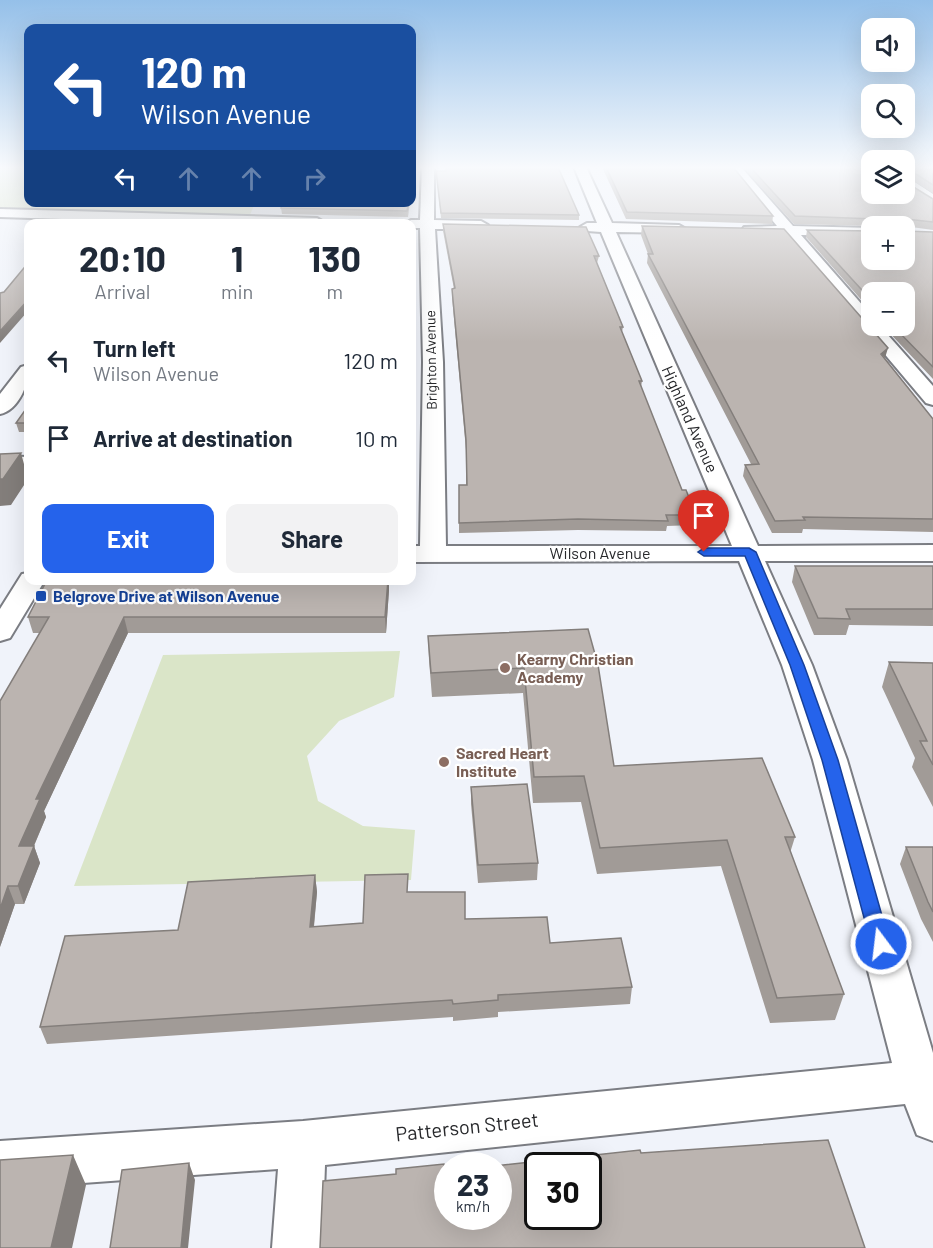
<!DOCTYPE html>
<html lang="en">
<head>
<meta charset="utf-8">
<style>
  :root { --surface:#fff; --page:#f2f2f3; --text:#1f2937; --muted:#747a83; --accent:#2563eb }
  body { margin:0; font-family:Barlow,sans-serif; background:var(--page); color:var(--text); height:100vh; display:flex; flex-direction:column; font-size:22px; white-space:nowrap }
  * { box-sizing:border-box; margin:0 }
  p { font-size:20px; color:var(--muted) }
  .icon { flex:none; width:33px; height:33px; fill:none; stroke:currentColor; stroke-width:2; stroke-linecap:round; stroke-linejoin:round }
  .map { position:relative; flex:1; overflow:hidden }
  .details { position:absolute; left:24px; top:219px; width:392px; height:366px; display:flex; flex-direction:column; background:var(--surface); border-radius:12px; box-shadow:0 6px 24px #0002 }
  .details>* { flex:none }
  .banner { position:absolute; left:24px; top:24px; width:392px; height:183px; border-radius:12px; box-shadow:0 6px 24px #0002; background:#1a4fa0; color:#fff; overflow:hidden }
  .controls { position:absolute; left:861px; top:18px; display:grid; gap:12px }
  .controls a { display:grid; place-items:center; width:54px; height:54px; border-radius:12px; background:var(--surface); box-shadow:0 6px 24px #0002; font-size:30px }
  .speed { position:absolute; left:434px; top:1152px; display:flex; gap:12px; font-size:30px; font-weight:700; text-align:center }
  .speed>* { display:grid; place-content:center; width:78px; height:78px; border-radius:50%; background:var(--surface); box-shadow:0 6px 24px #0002; line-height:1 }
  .speed small { font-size:15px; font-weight:400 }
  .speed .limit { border:3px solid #111; border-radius:9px; background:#fff; color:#111 }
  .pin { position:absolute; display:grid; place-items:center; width:51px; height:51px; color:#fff; margin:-62px -26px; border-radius:50% 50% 50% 0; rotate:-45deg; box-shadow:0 0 6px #0007 }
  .pin .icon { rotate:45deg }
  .me { position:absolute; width:66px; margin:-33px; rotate:345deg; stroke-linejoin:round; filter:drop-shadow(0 0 4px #0008) }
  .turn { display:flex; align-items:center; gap:21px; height:126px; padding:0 18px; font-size:27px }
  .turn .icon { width:78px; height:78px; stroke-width:2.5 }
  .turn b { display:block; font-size:42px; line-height:51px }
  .lanes { display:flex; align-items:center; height:57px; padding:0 18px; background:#0003; justify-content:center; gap:30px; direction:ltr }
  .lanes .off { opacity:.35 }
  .eta { display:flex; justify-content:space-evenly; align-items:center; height:102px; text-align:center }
  .eta b { font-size:36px; font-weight:700; line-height:42px }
  .action { display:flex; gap:12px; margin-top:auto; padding:12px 18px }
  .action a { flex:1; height:69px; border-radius:12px; background:var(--accent); color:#fff; font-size:24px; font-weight:700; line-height:69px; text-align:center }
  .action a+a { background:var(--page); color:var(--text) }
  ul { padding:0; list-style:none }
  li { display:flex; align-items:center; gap:18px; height:78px; padding:0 18px }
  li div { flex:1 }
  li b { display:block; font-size:22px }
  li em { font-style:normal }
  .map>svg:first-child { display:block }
</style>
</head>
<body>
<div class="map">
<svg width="933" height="1248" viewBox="0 0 933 1248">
  <rect width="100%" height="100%" fill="#f0f3fa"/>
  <path fill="#dae5c8" d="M0,167H28V202L255,203L247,222L0,215Z
    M400,651L394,697L339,721L307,756L318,801L363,826L415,830L411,880L74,886L163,655Z"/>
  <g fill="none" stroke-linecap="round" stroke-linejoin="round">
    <defs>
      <path id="minor" d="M422,167H434V220L481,221L488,225L481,229H435L443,362L446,546H732L601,232L587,231L580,227L587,223H597L574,167H586L612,223L679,225L686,229L679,233L616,232L758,546L933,545V561H765L812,665L847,760L933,1053V1141L917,1135L905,1104L325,1165L322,1248H272L278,1169L0,1189V1141L303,1121L892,1063L813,760L782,665L739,561L411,562V546H420L423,362L420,228H411V224H404L411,220H420Z
        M728,167H741L793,226L872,228V236L801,235L872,316V326H880L933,386V405L926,403L784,235L744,233L742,230L744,227L777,226Z
        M904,175L933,194V205L904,186Z
        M0,209L317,218L324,222L218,224L0,217Z
        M28,365C30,382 19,410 0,414V394L21,367Z
        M0,456L28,457V471L0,470Z
        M28,573V580H45L10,638L0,641V609L22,574Z"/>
    </defs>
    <use href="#minor" stroke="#7b7d83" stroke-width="4"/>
    <use href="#minor" fill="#fff" fill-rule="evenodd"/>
  </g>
  <path fill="#a19b97" d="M602,167H733L773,216L772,224L626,219Z
    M743,167H872L933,199V230L904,226H874L794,224Z
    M904,167H933V193L904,175Z
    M436,171H446L579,215V220L441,218Z
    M282,202H410L408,217L282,214L281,208Z
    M443,224L599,256L597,263L623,327L622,332L642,381L641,387L682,490L696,515L694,525L667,526L666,531L578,530L459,533V485H466V450L452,297V289H454L443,231Z
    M642,226L885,358L933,419V532L803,529L802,533H772L743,476L745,465L751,464L647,263L648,254L641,235Z
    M807,230L933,232V379L883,326H904L872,292V312L806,237Z
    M28,406V432H19L16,423Z
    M795,566H933V626L849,625L846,635H814L792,582Z
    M389,590L386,633H128L44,811L46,817L34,846L40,863L24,904H15L0,947L39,633H33L28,617Z
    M588,629L614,766L795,837L790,853L844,994L835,1020L770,1023L721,866L597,874L581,802L533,803L523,693L432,697L429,660L428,636Z
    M889,662L933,663V807L912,767L915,758L882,687Z
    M471,787L538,863L537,880L478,883L471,804Z
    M906,847H933V942L921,919L900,864Z
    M315,875L317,892L314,927L363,923L409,892L465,919L632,987L630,1004L498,1012V1017L453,1021V1017L47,1044L40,1027L178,930Z"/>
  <path fill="#837e7b" d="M28,300V311L0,343V331Z
    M888,348L885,358L881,354Z
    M21,453L28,479L11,505L0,506V479Z
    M388,580H389V590L386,633L385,617Z
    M124,617L128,633L44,811L46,817L26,864L19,846L36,799Z
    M34,846L40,863L24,904L18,886Z
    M315,875L317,892L312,944L310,927Z
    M8,886L15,904L0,947V909Z
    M73,1155L86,1185L72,1248H51Z
    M189,1163L195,1180L188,1248H181Z"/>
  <path fill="#bbb4b0" stroke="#837e7b" stroke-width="1.5" fill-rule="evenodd" d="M446,167H558L579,215L441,213L436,171H446Z
    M606,167H733L773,216L627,212Z
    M750,167H872V194H904V181L933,199V222L906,219L904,229V226H874L875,219L795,216Z
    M905,167H933V185Z
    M411,171H413L411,184Z
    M282,202H409L407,211L281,208Z
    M180,220L209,221L207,224H178Z
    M279,220H406V224H279Z
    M63,221H99L96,224H61Z
    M443,224L586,227L599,256H594L623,327H620L642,381H639L682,490H686L696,515H666L668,521L578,519L459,523V485H467L466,440L452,289L455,288Z
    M642,226L784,229L888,348L881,354L933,419V519L803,517L805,520L775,521L745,465L759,464L648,254H653Z
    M807,230L872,231V260H904V231L933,232V367L893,326H904V292H872V301Z
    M28,263V300L0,331V293L4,292Z
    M28,406V423H16Z
    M21,453L3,479H0V454Z
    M795,566H933V609H846L850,619L818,618Z
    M47,580H388L385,617H124L36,799H40L19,846H34L18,886H8L0,909V701L49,617H28Z
    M588,629L598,665L614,766L762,758L795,837H785L844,994L777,998L727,840L600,848L584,776L534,777L524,668L431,673L428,636Z
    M889,662L933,663V765L920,741H927Z
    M527,784L538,863L478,865L471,787Z
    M906,847H933V912L928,902Z
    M408,874L407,892H465V919L547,917L550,943L621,938L632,987L498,995V1000L453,1004L452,1000L40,1027L65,936L178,930L188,882L315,875L310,927L363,923L365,875Z
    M828,1140L865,1248H320L323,1181L396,1174V1169L444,1164L445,1171L447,1170V1216H498V1166H494L640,1150L641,1153ZM537,1166H588V1216H537Z
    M73,1155L51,1248H0V1160Z
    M189,1163L181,1248H110L122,1170Z"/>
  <linearGradient id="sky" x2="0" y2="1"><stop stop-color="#95c0e9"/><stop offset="0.49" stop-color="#f8fafd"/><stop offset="1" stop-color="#f8fafd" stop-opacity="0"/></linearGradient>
  <rect width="933" height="342" fill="url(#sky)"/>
  <path fill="#2563eb" stroke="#184099" stroke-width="1.5" d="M749,548L756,552L804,665L838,760L890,944L887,949L881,951L874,949L871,944L822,760L790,665L745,556H704L698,552L704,548Z"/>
  <rect fill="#1a4fb4" stroke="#fff" stroke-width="2" x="35" y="590" width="12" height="12" rx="3"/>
  <g fill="#8d6e63" stroke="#fff" stroke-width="2">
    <circle cx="505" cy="668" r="6"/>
    <circle cx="444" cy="762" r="6"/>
  </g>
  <g text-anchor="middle" stroke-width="4.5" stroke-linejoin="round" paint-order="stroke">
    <g font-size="14" fill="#27282b" stroke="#fff">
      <text transform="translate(431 360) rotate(-91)" y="5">Brighton Avenue</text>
    </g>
    <g font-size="16" fill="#27282b" stroke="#fff">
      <text transform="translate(690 419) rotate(66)" y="6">Highland Avenue</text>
      <text x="600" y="559">Wilson Avenue</text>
    </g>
    <g font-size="16" font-weight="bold" fill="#164399" stroke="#fff" text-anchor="start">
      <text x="53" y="602">Belgrove Drive at Wilson Avenue</text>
    </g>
    <g font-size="16" font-weight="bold" fill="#785e54" stroke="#fff" text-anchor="start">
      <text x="517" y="665">Kearny Christian<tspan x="517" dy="18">Academy</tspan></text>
      <text x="456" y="759">Sacred Heart<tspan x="456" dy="18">Institute</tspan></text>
    </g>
    <g font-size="20" fill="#27282b" stroke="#fff">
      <text transform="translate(467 1127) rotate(-6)" y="7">Patterson Street</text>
    </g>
  </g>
</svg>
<div class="controls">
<a><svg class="icon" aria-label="sound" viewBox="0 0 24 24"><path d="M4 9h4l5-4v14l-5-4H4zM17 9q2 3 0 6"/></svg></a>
<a><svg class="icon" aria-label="search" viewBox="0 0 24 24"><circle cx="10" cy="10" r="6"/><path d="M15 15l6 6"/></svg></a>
<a><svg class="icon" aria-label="layers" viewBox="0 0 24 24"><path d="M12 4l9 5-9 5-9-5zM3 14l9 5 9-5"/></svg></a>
<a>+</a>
<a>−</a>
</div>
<div class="speed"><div>23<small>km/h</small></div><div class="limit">30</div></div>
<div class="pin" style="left:704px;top:552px;background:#d93025"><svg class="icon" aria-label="arrive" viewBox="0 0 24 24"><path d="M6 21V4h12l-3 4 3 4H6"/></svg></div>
<svg class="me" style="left:881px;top:944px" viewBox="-20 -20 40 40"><circle r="17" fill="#2563eb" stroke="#fff" stroke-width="3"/><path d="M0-11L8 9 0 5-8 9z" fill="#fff"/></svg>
<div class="banner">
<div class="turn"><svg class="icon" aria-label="left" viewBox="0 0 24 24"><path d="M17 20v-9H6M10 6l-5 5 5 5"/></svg><div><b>120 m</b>Wilson Avenue</div></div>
<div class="lanes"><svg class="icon" aria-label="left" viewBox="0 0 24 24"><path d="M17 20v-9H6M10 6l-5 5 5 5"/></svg><svg class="icon off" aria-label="ahead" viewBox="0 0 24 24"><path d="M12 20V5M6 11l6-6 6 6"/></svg><svg class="icon off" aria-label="ahead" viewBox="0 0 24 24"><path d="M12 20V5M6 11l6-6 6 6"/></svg><svg class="icon off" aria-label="right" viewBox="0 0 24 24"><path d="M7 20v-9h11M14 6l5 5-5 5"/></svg></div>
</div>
<section class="details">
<div class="eta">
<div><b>20:10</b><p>Arrival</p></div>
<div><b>1</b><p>min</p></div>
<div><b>130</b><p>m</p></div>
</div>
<ul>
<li><svg class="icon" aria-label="left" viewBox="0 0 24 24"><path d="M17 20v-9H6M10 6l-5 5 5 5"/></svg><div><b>Turn left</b><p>Wilson Avenue</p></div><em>120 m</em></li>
<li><svg class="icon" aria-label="arrive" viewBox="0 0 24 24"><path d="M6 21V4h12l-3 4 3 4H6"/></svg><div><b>Arrive at destination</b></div><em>10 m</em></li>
</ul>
<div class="action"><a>Exit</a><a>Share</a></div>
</section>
</div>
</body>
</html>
